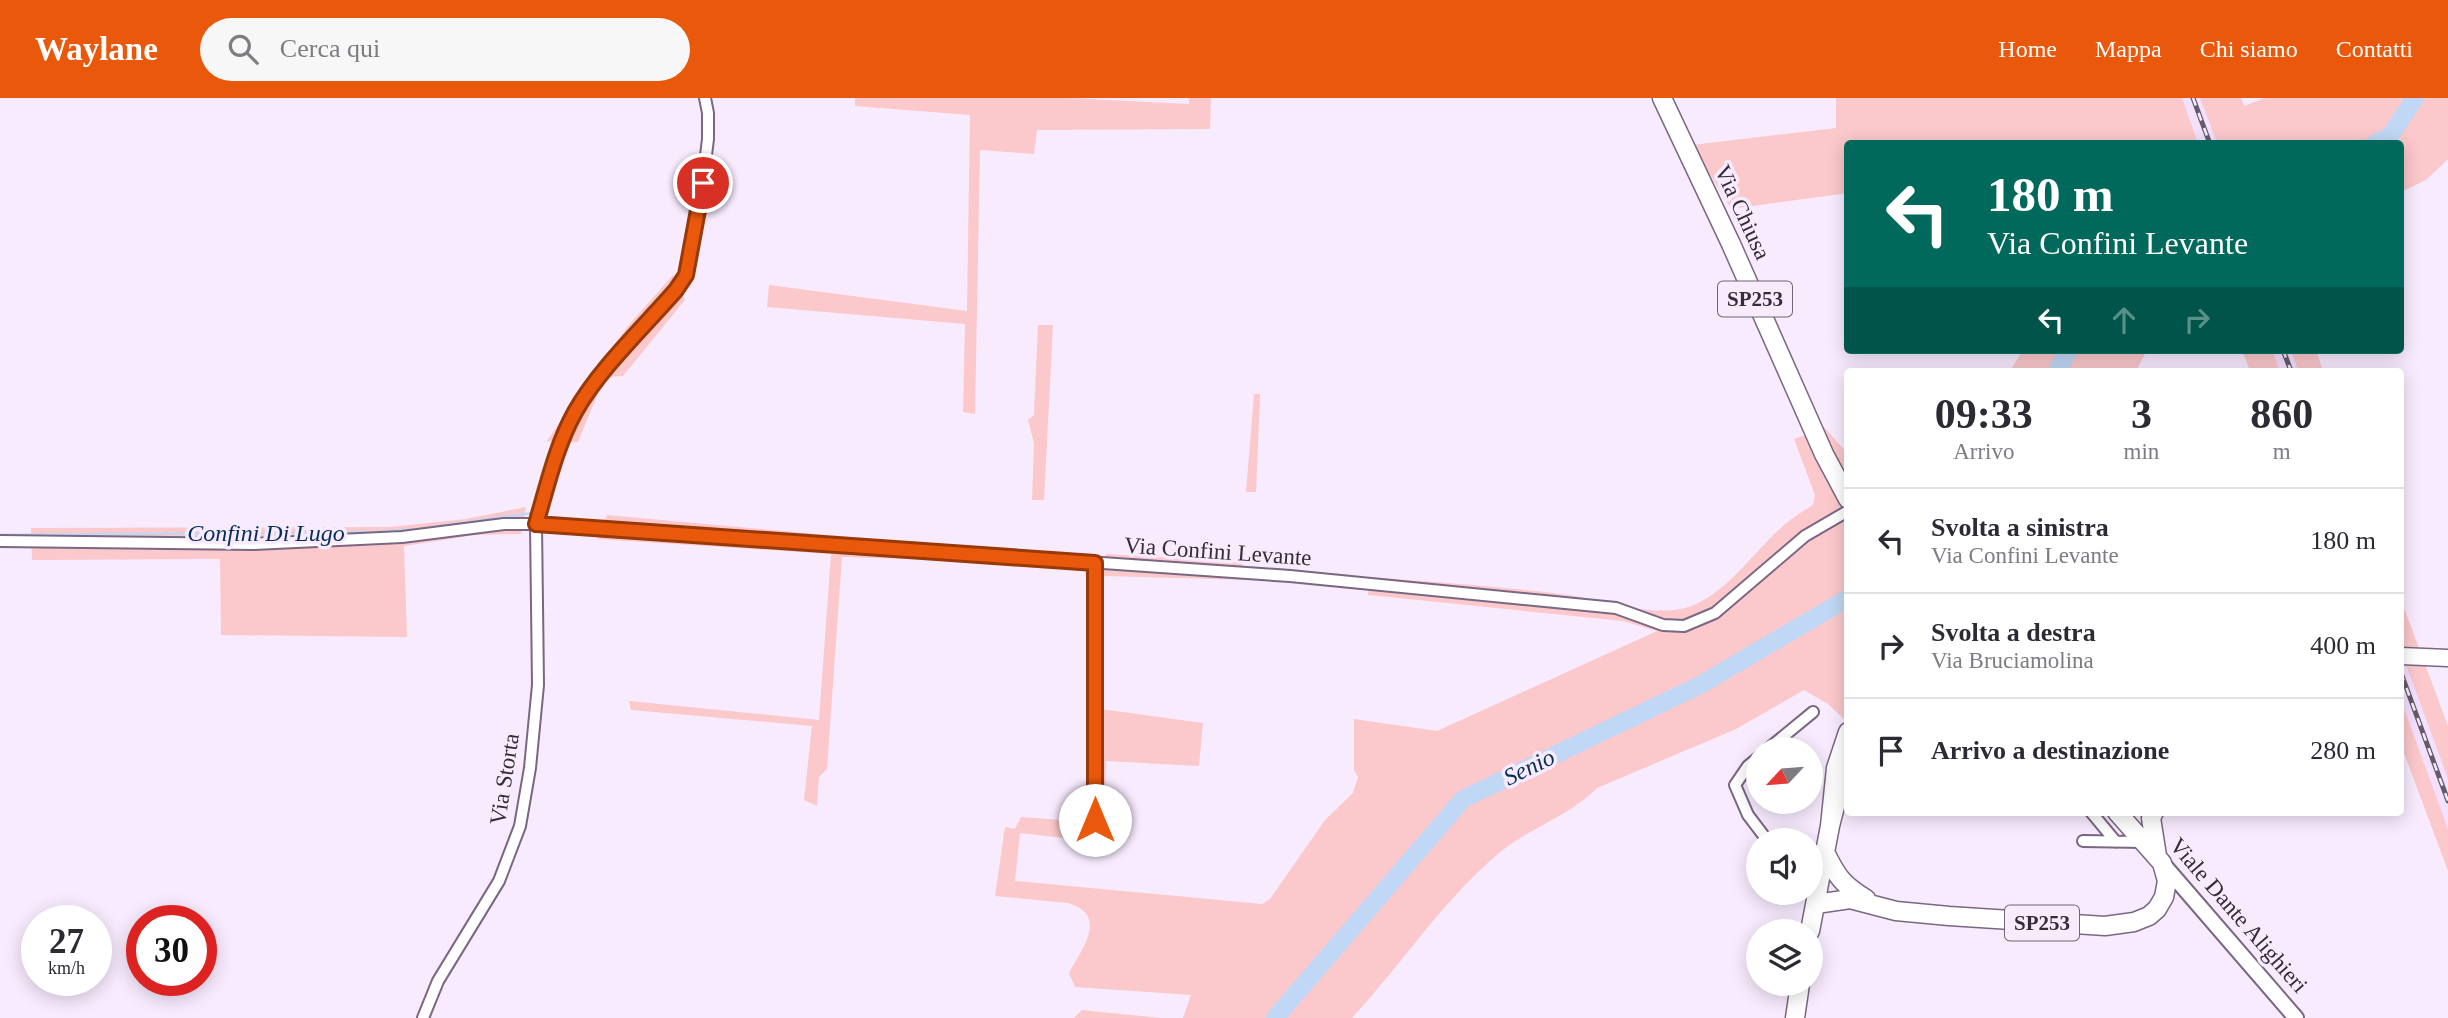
<!DOCTYPE html>
<html lang="it">
<head>
<meta charset="utf-8">
<style>
  :root { --surface:#fff; --page:#f7f7f7; --text:#2b2b33; --muted:#7c7c81; --line:#e1e1e2; --accent:#ea580c }
  body { margin:0; font-family:"Times New Roman",serif; background:var(--page); color:var(--text); height:100vh; display:flex; flex-direction:column; font-size:26px; white-space:nowrap }
  * { box-sizing:border-box; margin:0 }
  p { font-size:23px; color:var(--muted) }
  .icon { flex:none; width:38px; height:38px; fill:none; stroke:currentColor; stroke-width:2; stroke-linecap:round; stroke-linejoin:round }
  .map { position:relative; flex:1; overflow:hidden }
  .sheet { position:absolute; left:1844px; top:270px; width:560px; height:448px; display:flex; flex-direction:column; background:var(--surface); border-radius:7px; box-shadow:0 4px 18px #0003 }
  .sheet>* { flex:none }
  .top-card { position:absolute; left:1844px; top:42px; width:560px; height:214px; border-radius:7px; box-shadow:0 4px 18px #0003; background:#00695c; color:#fff; overflow:hidden }
  .needle { width:46px; rotate:244deg }
  .fabs { position:absolute; left:1746px; top:639px; display:grid; gap:14px }
  .fabs a { display:grid; place-items:center; width:77px; height:77px; border-radius:50%; background:var(--surface); box-shadow:0 4px 18px #0003; font-size:35px }
  .speed { position:absolute; left:21px; top:807px; display:flex; gap:14px; font-size:35px; font-weight:700; text-align:center }
  .speed>* { display:grid; place-content:center; width:91px; height:91px; border-radius:50%; background:var(--surface); box-shadow:0 4px 18px #0003; line-height:1 }
  .speed small { font-size:18px; font-weight:400 }
  .speed .limit { border:10px solid #d22; background:#fff; color:#111 }
  .pin { position:absolute; display:grid; place-items:center; width:60px; height:60px; color:#fff; margin:-30px; border:4px solid #fff; border-radius:50%; box-shadow:0 2px 7px #0007 }
  .me { position:absolute; width:77px; margin:-38px; rotate:0deg; stroke-linejoin:round; filter:drop-shadow(0 0 5px #0008) }
  .turn { display:flex; align-items:center; gap:24px; height:147px; padding:0 28px; font-size:32px }
  .turn .icon { width:91px; height:91px; stroke-width:2.5 }
  .turn b { display:block; font-size:49px; line-height:60px }
  .lanes { display:flex; align-items:center; height:66px; padding:0 28px; background:#0003; justify-content:center; gap:35px; direction:ltr }
  .lanes .off { opacity:.35 }
  .eta { display:flex; justify-content:space-evenly; align-items:center; height:119px; text-align:center }
  .eta b { font-size:42px; font-weight:800; line-height:49px }
  ul { padding:0; list-style:none }
  li { display:flex; align-items:center; gap:21px; height:105px; padding:0 28px; border-top:2px solid var(--line) }
  li div { flex:1 }
  li b { display:block; font-size:26px }
  li em { font-style:normal }
  header { display:flex; align-items:center; gap:42px; box-sizing:border-box; height:98px; padding:0 35px; background:var(--accent); color:#fff }
  header strong { font-size:33px }
  nav { display:flex; gap:38px; margin-inline-start:auto; font-size:24px }
  .search { width:490px; height:63px; background:var(--page); display:flex; align-items:center; gap:18px; box-sizing:border-box; padding:0 24px; border-radius:38px; color:var(--muted); font-size:26px }
  .map>svg:first-child { display:block }
</style>
</head>
<body>
<header>
<strong>Waylane</strong>
<div class="search"><svg class="icon" aria-label="search" viewBox="0 0 24 24"><circle cx="10" cy="10" r="6"/><path d="M15 15l6 6"/></svg>Cerca qui</div>
<nav><a>Home</a><a>Mappa</a><a>Chi siamo</a><a>Contatti</a></nav>
</header>
<div class="map">
<svg width="2448" height="920" viewBox="0 0 2448 920">
  <rect width="100%" height="100%" fill="#f8ebfe"/>
  <path fill="#f4e0ff" d="M2182,0H2200L2217,45H2198Z
    M2272,252H2291L2298,273H2280Z
    M2401,553L2448,681V731L2401,602Z"/>
  <path fill="#fbc8cb" d="M855,0H1068L1189,6V0H1211L1210,31L1037,32L1034,56L980,52L975,316L963,314L965,226L767,209L769,187L967,213L970,17L855,8Z
    M1836,0H2182L2198,45L1848,46V95L1731,111L1692,47L1836,30Z
    M2200,0H2241L2244,8L2265,0H2448V61L2426,82L2401,94V46L2217,45Z
    M673,177L685,202L623,278L609,279L599,293L578,344L547,343L627,229Z
    M1038,227H1053L1044,402H1032L1034,345L1028,322L1034,317Z
    M2023,252H2147L2136,273H2010Z
    M2242,252H2272L2280,273H2250Z
    M2291,252H2316L2323,273H2298Z
    M1254,296H1260L1256,394H1246Z
    M1825,330L1848,356V666L1836,647L1846,623L1828,606L1804,592L1736,631L1597,690C1570,718 1529,730 1499,755C1442,803 1402,866 1352,920H1183L1191,897L1075,889L1069,875C1081,852 1110,817 1068,805L995,798L1005,729L1015,731L1021,719L1089,724V595L1100,596V611L1203,625L1199,668L1106,663L1104,734L1098,735L1099,744L1020,735L1015,783L1262,806L1270,801L1325,722L1353,695L1358,679L1354,672V621L1437,633L1657,533L1623,523L1368,497L1369,479C1433,484 1497,488 1560,496C1599,500 1659,524 1696,506C1731,490 1754,453 1783,428C1792,420 1803,413 1813,407L1815,397L1794,341Z
    M526,409L521,436L475,437L404,448L407,539L221,537L220,461L32,462L31,430L390,429L466,421Z
    M607,417L972,450L969,463L842,459L827,671L819,679L817,708L804,702L812,628L631,612L629,603L819,622L831,456L597,441Z
    M1106,456L1241,464L1249,482L1103,478Z
    M2401,502L2448,628V681L2401,553Z
    M2401,602L2448,731V773L2401,647Z
    M1082,912L1161,920H1074Z"/>
  <g fill="none" stroke-linecap="round" stroke-linejoin="round">
    <path stroke="#c0d8f5" stroke-width="2.5" d="M0,437L375,434L419,431L532,415"/>
    <path stroke="#c0d8f5" stroke-width="18" d="M2374,46L2390,38L2415,0
      M2057,273L2069,252
      M1275,920L1463,701L1700,587L1848,500"/>
    <defs>
      <path id="minor" d="M0,443L254,446L402,439L504,426H536L1290,478L1616,510L1663,527L1684,528L1715,515L1805,438L1848,413
        M1768,651L1813,614
        M1759,659L1748,668L1735,687L1748,717L1767,742
        M2091,714L2116,744
        M1095,722V465
        M2083,743L2144,744
        M423,920L438,883L499,783L520,728L530,670L538,587L536,426L560,349L575,314L592,288L676,193L686,177L700,106L708,41V15L705,0"/>
      <path id="tertiary" d="M2163,766L2296,920"/>
      <path id="secondary" d="M2401,558L2448,560"/>
      <path id="primary" d="M1662,0L1731,146L1824,356L1848,401
        M1848,634L1836,670L1830,728L1848,658
        M2154,714L2151,720L2157,758
        M1825,754C1837,779 1843,787 1866,801
        M1816,806L1850,801L1896,813L1949,818L2105,828L2134,824L2149,818L2157,811L2164,799L2167,783L2162,765L2117,714
        M1810,833L1830,728
        M1795,920L1800,886"/>
    </defs>
    <use href="#minor" stroke="#796783" stroke-width="14"/>
    <use href="#tertiary" stroke="#796783" stroke-width="18"/>
    <use href="#secondary" stroke="#796783" stroke-width="19"/>
    <use href="#primary" stroke="#796783" stroke-width="21"/>
    <use href="#minor" stroke="#fff" stroke-width="10"/>
    <use href="#tertiary" stroke="#fff" stroke-width="14"/>
    <use href="#secondary" stroke="#fff" stroke-width="16"/>
    <use href="#primary" stroke="#fff" stroke-width="18"/>
    <defs>
      <path id="rail" d="M2193,0L2210,46
        M2283,252L2291,273
        M2401,575L2448,703"/>
    </defs>
    <use href="#rail" stroke="#645b69" stroke-width="5"/>
    <use href="#rail" stroke="#f8ebfe" stroke-width="2.5" stroke-dasharray="8" stroke-linecap="butt"/>
  </g>
  <g fill="none" stroke-linecap="round" stroke-linejoin="round">
    <defs>
      <path id="route" d="M703,85L686,177L676,192C643,230 599,271 575,314C556,348 547,389 536,426L1095,465V722"/>
    </defs>
    <use href="#route" stroke="#983908" stroke-width="18"/>
    <use href="#route" stroke="#ea580c" stroke-width="12"/>
  </g>
  <g text-anchor="middle" stroke-width="7" stroke-linejoin="round" paint-order="stroke">
    <g fill="#f8ebfe" stroke="#6f6573" stroke-width="2">
      <rect x="1718" y="183.5" width="74" height="35" rx="5"/>
      <rect x="2005" y="807.5" width="74" height="35" rx="5"/>
    </g>
    <g font-size="21" font-weight="bold" fill="#342c38">
      <text x="1755" y="208">SP253</text>
      <text x="2042" y="832">SP253</text>
    </g>
    <g font-size="23" fill="#342c38" stroke="#f8ebfe">
      <text transform="translate(1743 114) rotate(65)" y="8">Via Chiusa</text>
      <text transform="translate(1218 453) rotate(4)" y="8">Via Confini Levante</text>
      <text transform="translate(504 681) rotate(-81)" y="8">Via Storta</text>
      <text transform="translate(2239 817) rotate(49)" y="8">Viale Dante Alighieri</text>
    </g>
    <g font-size="24" font-style="italic" fill="#052f59" stroke="#f8ebfe">
      <text x="266" y="443">Confini Di Lugo</text>
      <text transform="translate(1529 669) rotate(-26)" y="8">Senio</text>
    </g>
  </g>
</svg>
<div class="fabs">
<a><svg class="needle" viewBox="-14 -14 28 28"><path d="M0-13l5 13h-10z" fill="#e53935"/><path d="M0 13l5-13h-10z" fill="#7c7c81"/></svg></a>
<a><svg class="icon" aria-label="sound" viewBox="0 0 24 24"><path d="M4 9h4l5-4v14l-5-4H4zM17 9q2 3 0 6"/></svg></a>
<a><svg class="icon" aria-label="layers" viewBox="0 0 24 24"><path d="M12 4l9 5-9 5-9-5zM3 14l9 5 9-5"/></svg></a>
</div>
<div class="speed"><div>27<small>km/h</small></div><div class="limit">30</div></div>
<div class="pin" style="left:703px;top:85px;background:#d93025"><svg class="icon" aria-label="arrive" viewBox="0 0 24 24"><path d="M6 21V4h12l-3 4 3 4H6"/></svg></div>
<svg class="me" style="left:1095px;top:722px" viewBox="-20 -20 40 40"><circle r="19" fill="#fff"/><path d="M0-13L10 11 0 6-10 11z" fill="#ea580c"/></svg>
<div class="top-card">
<div class="turn"><svg class="icon" aria-label="left" viewBox="0 0 24 24"><path d="M17 20v-9H6M10 6l-5 5 5 5"/></svg><div><b>180 m</b>Via Confini Levante</div></div>
<div class="lanes"><svg class="icon" aria-label="left" viewBox="0 0 24 24"><path d="M17 20v-9H6M10 6l-5 5 5 5"/></svg><svg class="icon off" aria-label="ahead" viewBox="0 0 24 24"><path d="M12 20V5M6 11l6-6 6 6"/></svg><svg class="icon off" aria-label="right" viewBox="0 0 24 24"><path d="M7 20v-9h11M14 6l5 5-5 5"/></svg></div>
</div>
<section class="sheet">
<div class="eta">
<div><b>09:33</b><p>Arrivo</p></div>
<div><b>3</b><p>min</p></div>
<div><b>860</b><p>m</p></div>
</div>
<ul>
<li><svg class="icon" aria-label="left" viewBox="0 0 24 24"><path d="M17 20v-9H6M10 6l-5 5 5 5"/></svg><div><b>Svolta a sinistra</b><p>Via Confini Levante</p></div><em>180 m</em></li>
<li><svg class="icon" aria-label="right" viewBox="0 0 24 24"><path d="M7 20v-9h11M14 6l5 5-5 5"/></svg><div><b>Svolta a destra</b><p>Via Bruciamolina</p></div><em>400 m</em></li>
<li><svg class="icon" aria-label="arrive" viewBox="0 0 24 24"><path d="M6 21V4h12l-3 4 3 4H6"/></svg><div><b>Arrivo a destinazione</b></div><em>280 m</em></li>
</ul>
</section>
</div>
</body>
</html>
